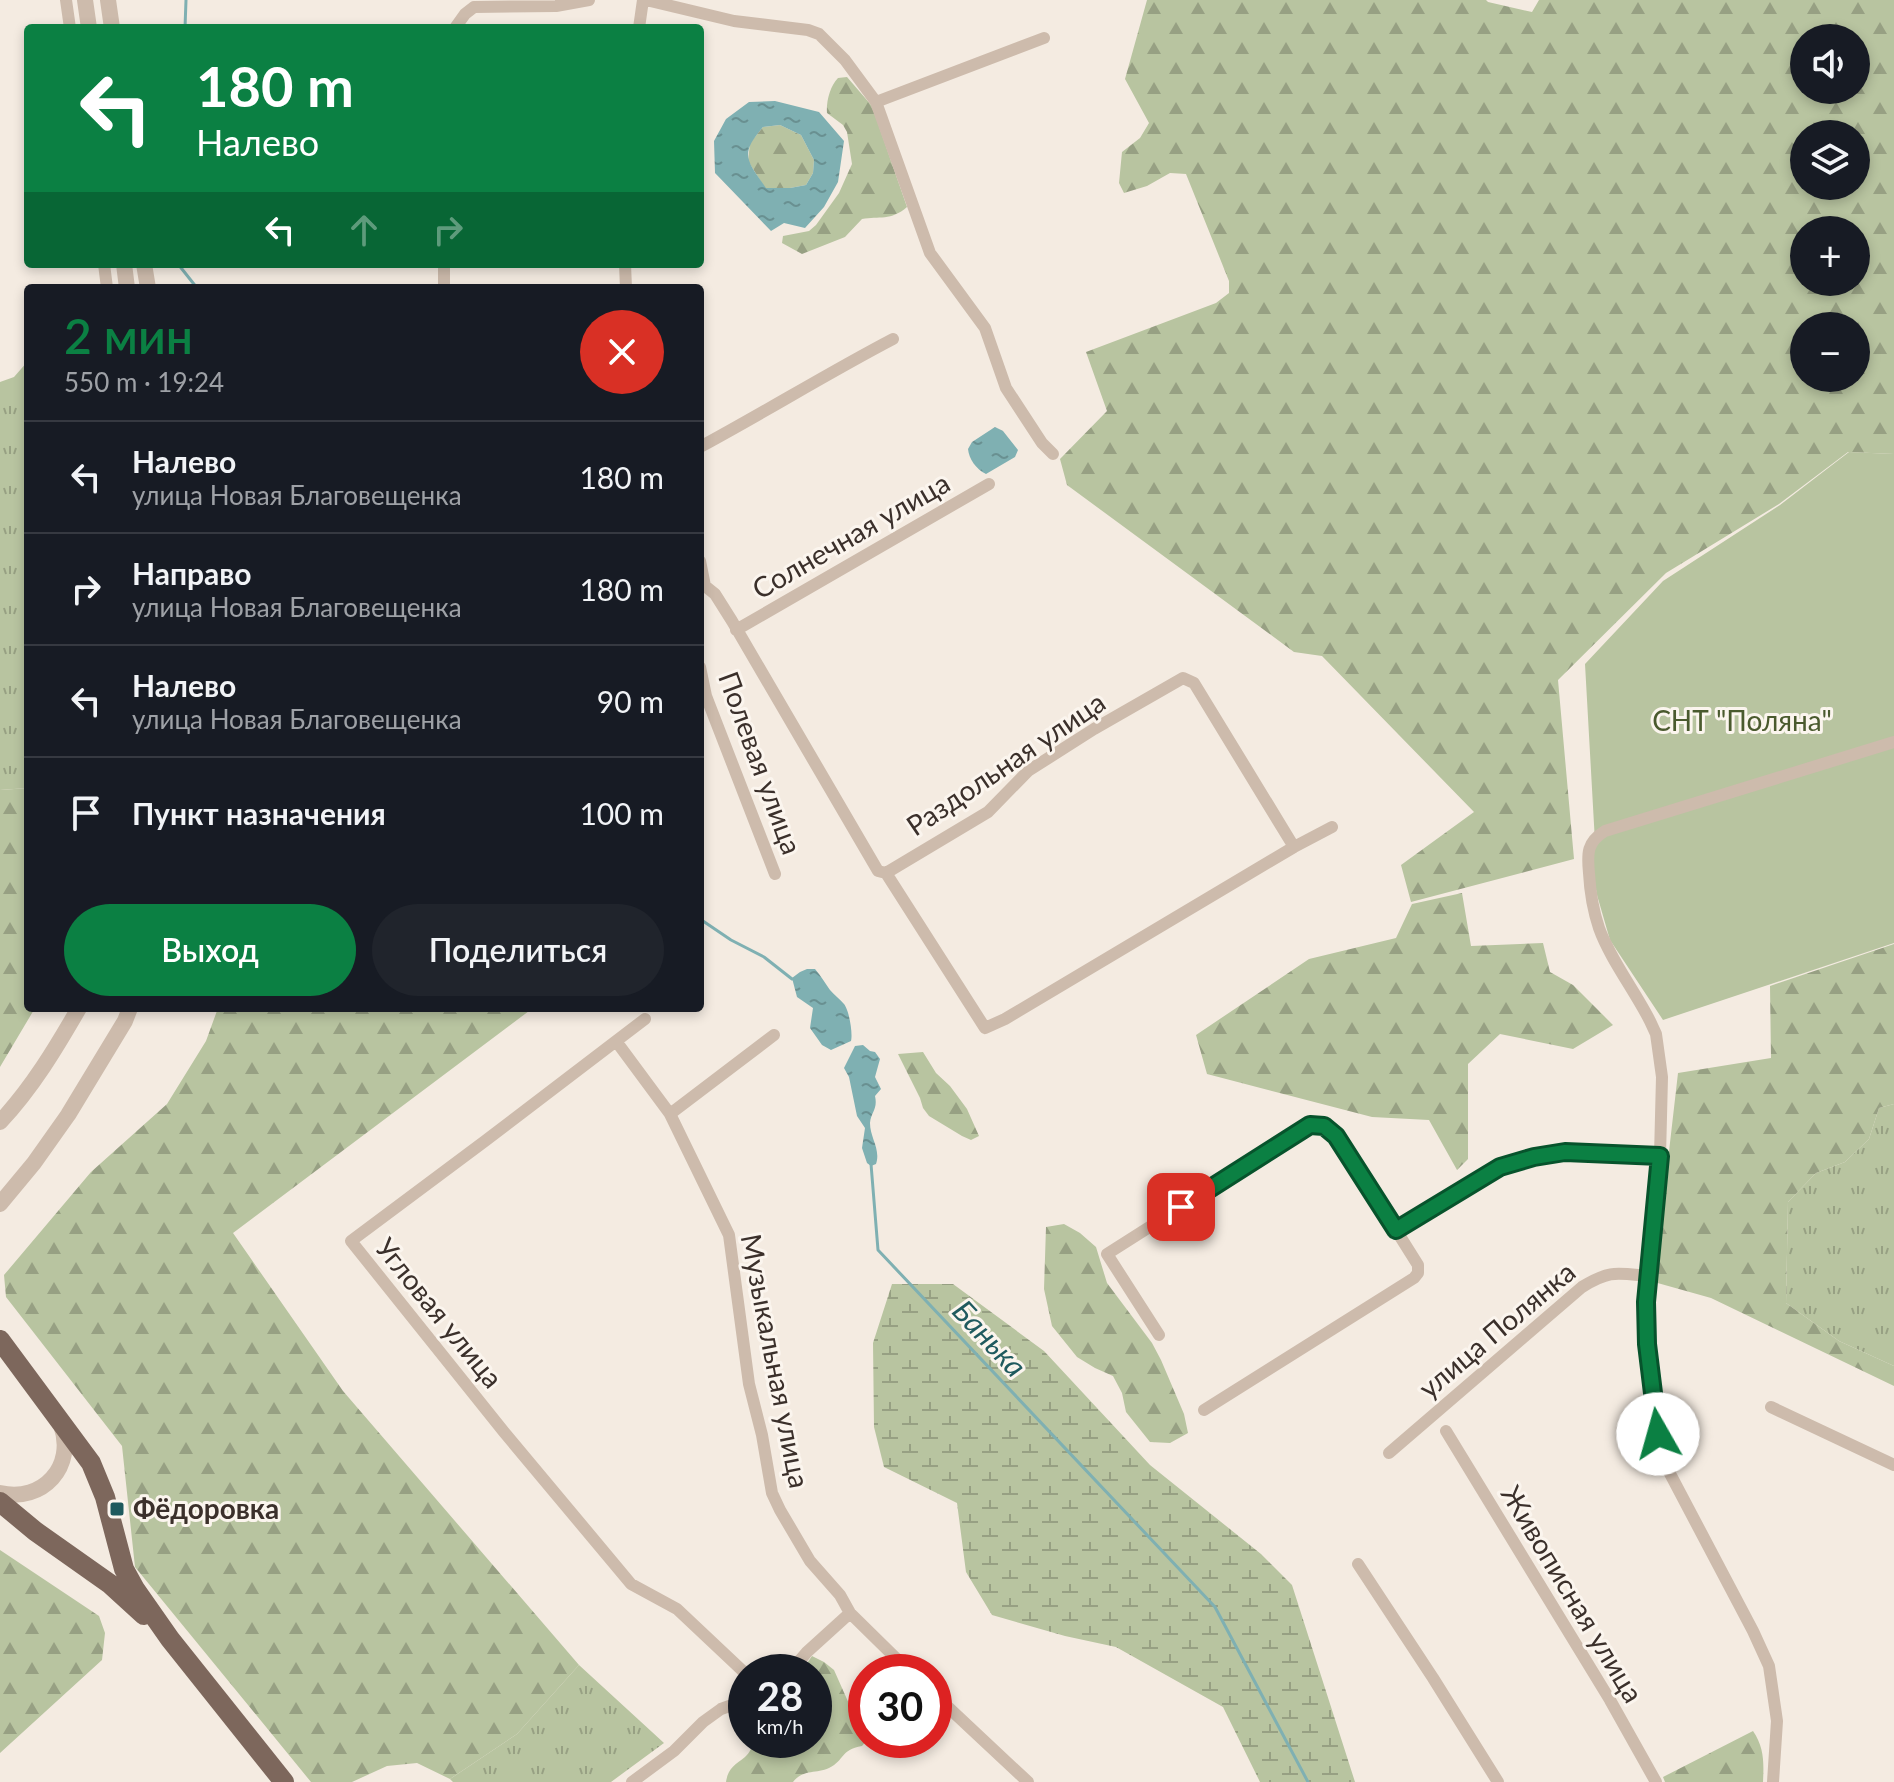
<!DOCTYPE html>
<html lang="ru">
<head>
<meta charset="utf-8">
<style>
  :root { --surface:#171b24; --page:#20242c; --text:#f1f3f6; --muted:#9ea1a6; --line:#363941; --accent:#0b8043 }
  body { margin:0; font-family:Lato,sans-serif; background:var(--page); color:var(--text); height:100vh; display:flex; flex-direction:column; font-size:30px; white-space:nowrap }
  * { box-sizing:border-box; margin:0 }
  p { font-size:26px; color:var(--muted) }
  .icon { flex:none; width:44px; height:44px; fill:none; stroke:currentColor; stroke-width:2; stroke-linecap:round; stroke-linejoin:round }
  .map { position:relative; flex:1; overflow:hidden }
  .drawer { position:absolute; left:24px; top:284px; width:680px; height:728px; display:flex; flex-direction:column; background:var(--surface); border-radius:8px; box-shadow:0 4px 12px #0003 }
  .drawer>* { flex:none }
  .banner { position:absolute; left:24px; top:24px; width:680px; height:244px; border-radius:8px; box-shadow:0 4px 12px #0003; background:#0b8043; color:#fff; overflow:hidden }
  .controls { position:absolute; left:1790px; top:24px; display:grid; gap:16px }
  .controls a { display:grid; place-items:center; width:80px; height:80px; border-radius:50%; background:var(--surface); box-shadow:0 4px 12px #0003; font-size:40px }
  .speed { position:absolute; left:728px; top:1654px; display:flex; gap:16px; font-size:40px; font-weight:700; text-align:center }
  .speed>* { display:grid; place-content:center; width:104px; height:104px; border-radius:50%; background:var(--surface); box-shadow:0 4px 12px #0003; line-height:1 }
  .speed small { font-size:20px; font-weight:400 }
  .speed .limit { border:12px solid #d22; background:#fff; color:#111 }
  .pin { position:absolute; display:grid; place-items:center; width:68px; height:68px; color:#fff; margin:-34px; border-radius:16px; box-shadow:0 4px 12px #0006 }
  .me { position:absolute; width:88px; margin:-44px; rotate:353deg; stroke-linejoin:round; filter:drop-shadow(0 0 6px #0008) }
  .turn { display:flex; align-items:center; gap:28px; height:168px; padding:0 40px; font-size:36px }
  .turn .icon { width:104px; height:104px; stroke-width:2.5 }
  .turn b { display:block; font-size:56px; line-height:68px }
  .lanes { display:flex; align-items:center; height:76px; padding:0 40px; background:#0003; justify-content:center; gap:40px; direction:ltr }
  .lanes .off { opacity:.35 }
  .round { display:grid; place-items:center; flex:none; width:84px; height:84px; border-radius:42px; background:var(--page) }
  .headline { display:flex; align-items:center; justify-content:space-between; height:136px; padding:0 40px }
  h1 { font-size:48px; font-weight:600; line-height:60px; color:var(--accent) }
  .button { display:flex; gap:16px; margin-top:auto; padding:16px 40px }
  .button a { flex:1; height:92px; border-radius:48px; background:var(--accent); color:#fff; font-size:32px; font-weight:600; line-height:92px; text-align:center }
  .button a+a { background:var(--page); color:var(--text) }
  ul { padding:0; list-style:none }
  li { display:flex; align-items:center; gap:24px; height:112px; padding:0 40px; border-top:2px solid var(--line) }
  li div { flex:1 }
  li b { display:block; font-size:30px }
  li em { font-style:normal }
  .map>svg:first-child { display:block }
</style>
</head>
<body>
<div class="map">
<svg width="1894" height="1782" viewBox="0 0 1894 1782">
  <defs>
    <pattern id="grass-tufts" width="24" height="20" patternUnits="userSpaceOnUse" patternTransform="scale(2)"><rect width="24" height="20" fill="#b8c4a0"/><path d="M3 7l-1-3M5 7V3M7 7l1-3M15 17l-1-3M17 17v-4M19 17l1-3" fill="none" stroke="#97a083"/></pattern>
    <pattern id="forest-firs" width="22" height="20" patternUnits="userSpaceOnUse" patternTransform="scale(2)"><rect width="22" height="20" fill="#b8c4a0"/><path d="M5 1l3.5 6h-7zM16 11l3.5 6h-7z" fill="#97a083"/></pattern>
    <pattern id="wetland-marsh" width="20" height="14" patternUnits="userSpaceOnUse" patternTransform="scale(2)"><rect width="20" height="14" fill="#b8c4a0"/><path d="M1 5h8M5 5V1M11 12h8M15 12V8" fill="none" stroke="#97a083"/></pattern>
    <pattern id="water-ripples" width="26" height="14" patternUnits="userSpaceOnUse" patternTransform="scale(2)"><rect width="26" height="14" fill="#7fb0b2"/><path d="M2 4q2-2 4 0t4 0M15 11q2-2 4 0t4 0" fill="none" stroke="#699091"/></pattern>
  </defs>
  <rect width="100%" height="100%" fill="#f4ebe1"/>
  <path fill="url(#grass-tufts)" d="M28,361V788L0,790V382L14,377Z
    M1894,1104V1366L1839,1341L1786,1303L1788,1202L1816,1173L1845,1162L1869,1139L1879,1108Z
    M579,1665L664,1743L611,1782H453L450,1779L517,1734Z"/>
  <path fill="url(#forest-firs)" fill-rule="evenodd" d="M1147,0H1486L1488,2L1532,12L1539,0H1894V454L1848,452L1779,504L1666,573L1558,680L1574,859L1411,902L1401,865L1474,812L1322,656L1294,652L1067,485L1060,459L1107,411L1086,352L1216,303L1229,293V281L1186,174L1170,173L1147,186L1124,193L1119,183L1122,152L1140,138L1149,123L1125,79ZM1804,38H1856V90H1804ZM1804,134H1856V186H1804ZM1804,230H1856V282H1804ZM1804,326H1856V378H1804Z
    M847,77L872,106L907,207C891,221 879,216 862,219L845,237L802,254L782,243L783,236L809,231L816,225L839,193L852,164L847,132L843,125L827,113C826,102 830,86 838,78Z
    M780,125L801,135L814,160L813,173L806,185L790,188H765L748,161L750,143L763,127Z
    M28,788V1008H35L0,1067V790Z
    M1462,893L1471,946L1543,943L1550,972L1573,985L1613,1025L1573,1049L1500,1034L1468,1064V1159L1457,1170L1429,1120L1372,1117L1207,1074L1196,1035L1309,959L1396,938L1412,904Z
    M1894,944V1104L1879,1108L1869,1139L1845,1162L1816,1173L1788,1202L1786,1303L1839,1341L1894,1366V1386L1711,1298L1654,1282L1678,1073L1771,1058L1770,986Z
    M218,1008H533L233,1233L343,1391L579,1665L517,1734L450,1779L417,1763L387,1766L352,1782H311L135,1567L122,1446L6,1297L4,1275L91,1172L167,1104L206,1041Z
    M923,1052L936,1073L950,1086L967,1109L979,1136L971,1140L962,1136L929,1116L923,1108L920,1098L898,1054Z
    M1064,1224L1080,1233L1096,1247L1107,1283L1152,1343L1161,1360L1184,1414L1188,1433L1170,1443L1150,1442L1126,1412L1122,1393L1113,1376L1095,1368L1077,1357L1052,1326L1044,1289L1046,1227Z
    M0,1550L99,1616L105,1633L102,1660L0,1753Z
    M812,1656L824,1662L834,1670L850,1706L866,1726L867,1740L862,1746C840,1750 845,1760 829,1768C816,1774 803,1769 793,1782H726C728,1768 735,1765 745,1757C750,1753 752,1746 756,1740H814V1672H801Z
    M1753,1731C1764,1747 1764,1762 1763,1782H1665L1663,1777Z"/>
  <path fill="url(#wetland-marsh)" d="M892,1284H953L1044,1351L1150,1465L1261,1554L1292,1585L1355,1782H1260L1223,1707L1116,1647L1065,1636L992,1615L966,1572L957,1503L884,1467L874,1427L873,1343Z"/>
  <path fill="#b8c4a0" d="M1849,452L1894,454V943L1663,1020L1610,940L1597,895L1591,862L1595,842L1585,664L1663,581L1780,505Z"/>
  <path fill="url(#water-ripples)" fill-rule="evenodd" d="M775,101L819,112L844,141L838,182L824,207L805,228L784,223L771,231L715,173L714,141L726,119L749,102ZM780,125L801,135L814,160L813,173L806,185L790,188H766C747,160 739,155 763,127Z
    M995,427L1003,431L1018,450L1015,457L986,474C976,469 969,459 968,449L972,442Z
    M807,969H815C821,976 825,983 830,990C834,995 840,999 844,1004C849,1010 853,1033 851,1041L831,1050L822,1045L810,1028L813,1008L797,997L792,978L800,972Z
    M863,1045L870,1051L875,1052L880,1059L875,1077L881,1089L875,1096C878,1109 871,1112 870,1123C870,1138 881,1149 876,1164L871,1166L867,1163L862,1148L865,1128L857,1116L849,1077L844,1068L855,1046Z"/>
  <g fill="none" stroke-linecap="round" stroke-linejoin="round">
    <path stroke="#7fb0b2" stroke-width="3" d="M185,28L186,0
      M178,264L197,288
      M700,919L731,940L764,957L792,979
      M871,1164L878,1250L1215,1607L1308,1782"/>
    <path stroke="#cdbbac" stroke-width="12" d="M66,0L70,28
      M646,0L734,21L808,30L819,34L845,60L876,102L930,253L985,328L1006,388L1042,443L1053,454
      M455,28L465,14L474,7L556,6L589,0
      M639,28L643,0
      M876,102L1044,38
      M104,264L107,288
      M625,264L626,288
      M444,288V264
      M700,447C765,412 828,373 893,339
      M700,561L705,586L715,594L732,621L878,871L886,873L985,1028L1005,1019L1294,847L1332,827
      M736,630L989,484
      M700,667L706,696L775,874
      M886,873L988,812L1028,771L1094,729L1183,678L1194,683L1294,847
      M645,1019L485,1141L351,1241L504,1432L631,1584L677,1609L746,1674
      M616,1041L670,1114L729,1235L749,1384L762,1435L772,1493L780,1510L810,1561L840,1595L850,1613L910,1672
      M670,1114L774,1035
      M1159,1335L1107,1254L1310,1125L1324,1126L1336,1136L1396,1230L1500,1167L1534,1157L1565,1152L1660,1156
      M1771,1407L1894,1465
      M1204,1410L1414,1278L1418,1273V1265L1396,1230
      M1446,1431L1610,1700L1656,1782
      M1389,1453L1582,1287C1610,1270 1616,1273 1647,1276
      M1358,1564L1433,1678L1498,1782
      M790,1672L807,1652L850,1613
      M934,1694L1028,1782
      M632,1782L674,1751L703,1722L721,1709L746,1700
      M1773,1782L1777,1721L1769,1666L1753,1631L1666,1466L1658,1434L1647,1344L1646,1302L1660,1156L1662,1077L1656,1034L1650,1021C1635,991 1610,959 1599,928C1593,910 1590,892 1589,873C1587,853 1587,842 1605,831L1894,742"/>
    <path stroke="#cdbbac" stroke-width="16" d="M85,0L89,28
      M108,0L112,28
      M124,264L127,288
      M144,264L148,288
      M0,1122C32,1088 56,1048 79,1008
      M0,1204L34,1163L68,1115L125,1021L130,1008
      M0,1493C43,1503 76,1466 61,1425"/>
    <path stroke="#7d675c" stroke-width="20" d="M0,1340L91,1463L105,1497L124,1569L135,1589L170,1639L284,1782
      M0,1502L35,1531L110,1584L144,1615"/>
  </g>
  <g fill="none" stroke-linecap="round" stroke-linejoin="round">
    <defs>
      <path id="route" d="M1181,1207L1310,1125L1324,1126L1336,1136L1396,1230L1500,1167L1534,1157L1565,1152L1660,1156L1646,1302L1647,1344L1658,1434"/>
    </defs>
    <use href="#route" stroke="#07532c" stroke-width="20"/>
    <use href="#route" stroke="#0b8043" stroke-width="14"/>
  </g>
  <rect fill="#1f5a5e" stroke="#fbf5ee" stroke-width="3" x="109" y="1501" width="16" height="16" rx="4"/>
  <g text-anchor="middle" stroke-width="6" stroke-linejoin="round" paint-order="stroke">
    <g font-size="28" fill="#3b302b" stroke="#fbf5ee">
      <text transform="translate(851 536) rotate(-30)" y="10">Солнечная улица</text>
      <text transform="translate(760 763) rotate(70)" y="10">Полевая улица</text>
      <text transform="translate(1006 764) rotate(-34)" y="10">Раздольная улица</text>
      <text transform="translate(439 1313) rotate(51)" y="10">Угловая улица</text>
      <text transform="translate(1497 1330) rotate(-40)" y="10">улица Полянка</text>
      <text transform="translate(775 1361) rotate(79)" y="10">Музыкальная улица</text>
      <text transform="translate(1572 1594) rotate(59)" y="10">Живописная улица</text>
    </g>
    <g font-size="28" fill="#4a5a2e" stroke="#fbf5ee">
      <text x="1742" y="731">СНТ "Поляна"</text>
    </g>
    <g font-size="28" font-weight="bold" fill="#3b302b" stroke="#fbf5ee" text-anchor="start">
      <text x="133" y="1519">Фёдоровка</text>
    </g>
    <g font-size="30" font-style="italic" fill="#1f5a5e" stroke="#fbf5ee">
      <text transform="translate(989 1339) rotate(47)" y="10">Банька</text>
    </g>
  </g>
</svg>
<div class="controls">
<a><svg class="icon" aria-label="sound" viewBox="0 0 24 24"><path d="M4 9h4l5-4v14l-5-4H4zM17 9q2 3 0 6"/></svg></a>
<a><svg class="icon" aria-label="layers" viewBox="0 0 24 24"><path d="M12 4l9 5-9 5-9-5zM3 14l9 5 9-5"/></svg></a>
<a>+</a>
<a>−</a>
</div>
<div class="speed"><div>28<small>km/h</small></div><div class="limit">30</div></div>
<div class="pin" style="left:1181px;top:1207px;background:#d93025"><svg class="icon" aria-label="arrive" viewBox="0 0 24 24"><path d="M6 21V4h12l-3 4 3 4H6"/></svg></div>
<svg class="me" style="left:1658px;top:1434px" viewBox="-20 -20 40 40"><circle r="19" fill="#fff"/><path d="M0-13L10 11 0 6-10 11z" fill="#0b8043"/></svg>
<div class="banner">
<div class="turn"><svg class="icon" aria-label="left" viewBox="0 0 24 24"><path d="M17 20v-9H6M10 6l-5 5 5 5"/></svg><div><b>180 m</b>Налево</div></div>
<div class="lanes"><svg class="icon" aria-label="left" viewBox="0 0 24 24"><path d="M17 20v-9H6M10 6l-5 5 5 5"/></svg><svg class="icon off" aria-label="ahead" viewBox="0 0 24 24"><path d="M12 20V5M6 11l6-6 6 6"/></svg><svg class="icon off" aria-label="right" viewBox="0 0 24 24"><path d="M7 20v-9h11M14 6l5 5-5 5"/></svg></div>
</div>
<section class="drawer">
<div class="headline"><div><h1>2 мин</h1><p>550 m · 19:24</p></div><a class="round" style="background:#d93025;color:#fff"><svg class="icon" aria-label="close" viewBox="0 0 24 24"><path d="M6 6l12 12M18 6L6 18"/></svg></a></div>
<ul>
<li><svg class="icon" aria-label="left" viewBox="0 0 24 24"><path d="M17 20v-9H6M10 6l-5 5 5 5"/></svg><div><b>Налево</b><p>улица Новая Благовещенка</p></div><em>180 m</em></li>
<li><svg class="icon" aria-label="right" viewBox="0 0 24 24"><path d="M7 20v-9h11M14 6l5 5-5 5"/></svg><div><b>Направо</b><p>улица Новая Благовещенка</p></div><em>180 m</em></li>
<li><svg class="icon" aria-label="left" viewBox="0 0 24 24"><path d="M17 20v-9H6M10 6l-5 5 5 5"/></svg><div><b>Налево</b><p>улица Новая Благовещенка</p></div><em>90 m</em></li>
<li><svg class="icon" aria-label="arrive" viewBox="0 0 24 24"><path d="M6 21V4h12l-3 4 3 4H6"/></svg><div><b>Пункт назначения</b></div><em>100 m</em></li>
</ul>
<div class="button"><a>Выход</a><a>Поделиться</a></div>
</section>
</div>
</body>
</html>
